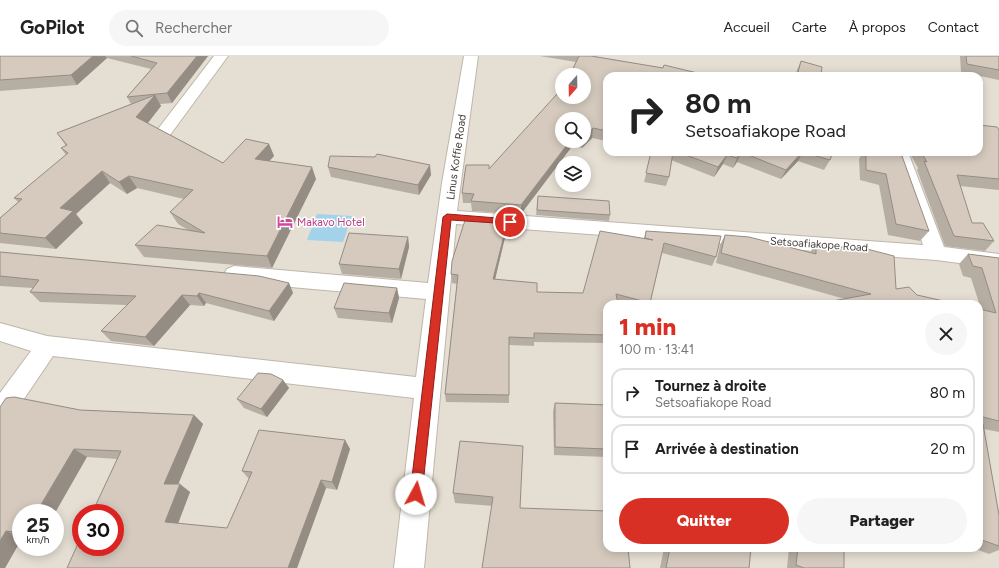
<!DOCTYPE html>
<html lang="fr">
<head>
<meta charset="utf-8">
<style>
  :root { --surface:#fff; --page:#f6f6f6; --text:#222; --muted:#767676; --line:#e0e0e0; --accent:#d93025 }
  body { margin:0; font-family:Figtree,sans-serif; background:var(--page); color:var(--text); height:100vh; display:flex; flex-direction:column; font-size:15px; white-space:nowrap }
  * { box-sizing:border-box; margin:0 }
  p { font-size:13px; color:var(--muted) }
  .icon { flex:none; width:22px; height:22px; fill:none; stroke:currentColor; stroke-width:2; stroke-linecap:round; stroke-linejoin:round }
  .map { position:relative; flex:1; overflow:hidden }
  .sheet { position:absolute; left:603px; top:244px; width:380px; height:252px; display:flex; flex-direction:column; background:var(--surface); border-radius:12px; box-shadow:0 2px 10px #0003 }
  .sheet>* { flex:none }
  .guide { position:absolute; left:603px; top:16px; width:380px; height:84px; border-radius:12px; box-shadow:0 2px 10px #0003; background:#fff; color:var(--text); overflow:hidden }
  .needle { width:26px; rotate:200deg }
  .tools { position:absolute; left:555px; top:12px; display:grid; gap:8px }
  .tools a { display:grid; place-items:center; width:36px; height:36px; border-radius:50%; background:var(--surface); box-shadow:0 2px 10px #0003; font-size:20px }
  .speed { position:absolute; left:12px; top:448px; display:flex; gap:8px; font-size:20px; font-weight:700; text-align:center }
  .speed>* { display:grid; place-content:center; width:52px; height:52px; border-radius:50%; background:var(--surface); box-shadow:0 2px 10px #0003; line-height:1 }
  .speed small { font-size:10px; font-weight:400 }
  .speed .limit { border:6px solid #d22; background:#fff; color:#111 }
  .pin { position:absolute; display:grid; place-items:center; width:34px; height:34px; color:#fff; margin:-17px; border:2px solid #fff; border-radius:50%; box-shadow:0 1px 4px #0007 }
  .me { position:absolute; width:44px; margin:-22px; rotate:6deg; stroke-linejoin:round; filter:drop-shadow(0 0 3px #0008) }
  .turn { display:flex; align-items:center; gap:14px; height:84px; padding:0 16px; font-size:18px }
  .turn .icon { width:52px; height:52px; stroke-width:2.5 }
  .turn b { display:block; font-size:28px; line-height:34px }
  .round { display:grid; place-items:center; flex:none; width:42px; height:42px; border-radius:21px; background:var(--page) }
  .overview { display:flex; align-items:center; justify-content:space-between; height:68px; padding:0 16px }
  h1 { font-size:24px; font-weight:800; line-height:30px; color:var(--accent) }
  .primary-button { display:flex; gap:8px; margin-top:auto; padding:8px 16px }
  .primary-button a { flex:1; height:46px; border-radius:24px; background:var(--accent); color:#fff; font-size:16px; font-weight:800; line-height:46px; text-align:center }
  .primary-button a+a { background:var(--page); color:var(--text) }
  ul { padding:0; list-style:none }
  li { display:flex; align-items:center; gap:12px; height:50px; margin:0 8px 6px; padding:0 8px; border:2px solid var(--line); border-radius:12px }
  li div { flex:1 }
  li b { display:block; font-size:15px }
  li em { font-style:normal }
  header { display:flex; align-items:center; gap:24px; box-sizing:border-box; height:56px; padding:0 20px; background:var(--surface); border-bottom:1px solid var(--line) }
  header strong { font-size:19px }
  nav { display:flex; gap:22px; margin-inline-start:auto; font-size:14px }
  .search { width:280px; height:36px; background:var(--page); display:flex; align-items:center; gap:10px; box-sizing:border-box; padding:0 14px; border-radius:22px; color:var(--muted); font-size:15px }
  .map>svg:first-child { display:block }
</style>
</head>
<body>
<header>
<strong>GoPilot</strong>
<div class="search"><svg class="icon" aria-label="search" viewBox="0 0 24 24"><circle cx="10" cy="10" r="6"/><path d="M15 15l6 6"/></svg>Rechercher</div>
<nav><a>Accueil</a><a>Carte</a><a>À propos</a><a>Contact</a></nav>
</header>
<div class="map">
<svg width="999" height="512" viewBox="0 0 999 512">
  <rect width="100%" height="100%" fill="#f1ece4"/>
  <path fill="#e5ded3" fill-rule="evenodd" d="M0,0H999V512H0ZM562,19H584V41H562ZM607,20H979V96H607ZM562,63H584V85H562ZM562,107H584V129H562ZM607,248H979V492H607ZM21,457H55V491H21ZM81,457H115V491H81Z"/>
  <path fill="#a3d2eb" d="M317,158L352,160L343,186L307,184Z"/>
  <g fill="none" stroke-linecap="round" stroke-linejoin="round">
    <defs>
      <path id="minor" d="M214,0H228L170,79L164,81L158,79L156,76L158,73Z
        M464,0H478L457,155L923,189L892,96H908L944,191L999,198V212L936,204L456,168L424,512H394L414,342L53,300L9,365L0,368V337L31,295L0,285V267L47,280L416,321L426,243L234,226L227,223L224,218L227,213L234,210L428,227L442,127Z"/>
    </defs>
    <use href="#minor" stroke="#bfb6ab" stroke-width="2"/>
    <use href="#minor" fill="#fff" fill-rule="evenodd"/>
  </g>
  <path fill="#b7aea3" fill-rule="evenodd" d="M0,0H208L172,47L160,48L161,50L148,67L223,107L269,88L274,100L269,105L316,123L272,212L144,201L135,189L188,174L178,168L170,156L184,143L137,132L127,138L110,127L76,158L83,167L56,193L0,187V162L18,146L14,142L66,99L61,92L66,90L57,77L131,48L127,41L151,13L107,2L77,29L0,35Z
    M540,0H593L663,12L702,17L607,20V85L592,82L582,92L573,89L521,158L472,155L471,147H463L462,137L489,113L560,38L576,6ZM584,63V85H562Z
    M960,0H999V24L961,16Z
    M801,5L821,20H795L797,14Z
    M999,74V134L960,130L972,167L994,185L985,195L945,190L917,114L918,112L909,96H979Z
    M648,96H833L830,104L824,114L798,105L781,123L737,106L733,112L723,108L714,121L671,104L669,121L666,130L644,126L651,99L647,98Z
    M863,96H884L929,175L920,185L888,179L879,129L860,124L859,103Z
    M328,111L431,119L419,139L331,121Z
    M538,140L610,159L609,165L536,159Z
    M508,164L507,173L495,223L537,236L583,237L644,182L646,175L716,201L712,210L662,197L650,248H607V287L534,286V290L509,289V347L446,346L445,338L457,228L452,227L451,218Z
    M725,179L810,197L816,186L865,196L867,193L896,233L917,239L845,243L716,207L720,189Z
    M408,181L409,191L401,223L342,218L339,208Z
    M0,196L289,227L293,237L274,265L206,247L204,250L190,249L154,290L111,285L101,275L127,249L40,246L30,236L33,232L0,230Z
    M968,198L999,202V376L984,373L999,459V494L989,498L973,492H979V253H981L971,222L963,220L959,208Z
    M397,232L399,242L392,267L338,262L334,252Z
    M283,324L289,332L267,361L244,352L237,343Z
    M555,347L607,349V401L554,399L553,355Z
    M0,351L80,354L194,359L203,368L178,428L190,436L178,467L227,472L249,423L242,415L345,384L350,393L337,434L326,432L297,512H67L117,403L87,401L21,457V484L5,512H0Z
    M460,385L520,452L455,447L453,437Z
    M664,492H751L749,512H660Z
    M789,492H844V512H787Z"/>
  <path fill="#958d84" d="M93,0H105L107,2L77,29L71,19Z
    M197,0H208L172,47L167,37Z
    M155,39L161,50L143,73L136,61Z
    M593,72L592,82L582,92L584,82Z
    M570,85H574L573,89L521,158V149Z
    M269,88L274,100L260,115L255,103Z
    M741,96L737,106L733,112L737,102Z
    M803,96L798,105L781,123L786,114Z
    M727,99L723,108L714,121L718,111Z
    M430,109L431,119L419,139L418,129Z
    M312,111L316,123L272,212L267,200Z
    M102,115L110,127L76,158L83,167L56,193L45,182L60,152Z
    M129,120L137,132L127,138L119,126Z
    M508,164L507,173L493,232V223Z
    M408,181L409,191L401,223L399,213Z
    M289,227L293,237L274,265L269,255Z
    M397,232L399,242L392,267L389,257Z
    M199,237L206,247L204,250L197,240Z
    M182,239L190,249L154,290L145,281Z
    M283,324L289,332L267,361L261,353Z
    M194,359L203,368L175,436L164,428Z
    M345,384L350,393L337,434L332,426Z
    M74,393L87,401L55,457H36Z
    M321,424L326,432L297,512H288Z
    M180,428L190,436L176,473L165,466Z
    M6,475L21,482V484L5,512H0V485Z"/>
  <path fill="#d5cabd" stroke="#958d84" d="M0,0H93L71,19L0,24Z
    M131,0H197L167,37L127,41L157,7Z
    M579,0H591L663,12L664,9L710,20H607V75L593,72L584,82V63H562V85H570L521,149L471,145L474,138L462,137L466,109H489V113L557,38H560L562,34V41H584V19H570Z
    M966,0H999V14L967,8Z
    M801,5L822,11L821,20H797Z
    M155,39L136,61L223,107L246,83L269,88L255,103L312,111L267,200L135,189L157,169L205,177L170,156L193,134L129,120L119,126L102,115L60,152L73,155L45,182L0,177V162L22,143L14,142L68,97L61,92L67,89L57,77Z
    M979,69L997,71L999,74V123L957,119L972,167H983L994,185L954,180L924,105L927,106L921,96H979Z
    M651,96H673L669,121L646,117Z
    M678,96H802L786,114L741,96L737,102L727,99L718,111Z
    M803,96H833L830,104Z
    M866,96H884L902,100L929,175L896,168L886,118L866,114Z
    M377,98L430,109L418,129L328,111L330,100L375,101Z
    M538,140L609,145L610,159L537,154Z
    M466,161L508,164L493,223L537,227V236L583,237L600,175L653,184L645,182L646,175L721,180L716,201L664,187L650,247L616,238L618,248H607V279L534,277V282L509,281V339L445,338L458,219L451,218L452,205Z
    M349,177L408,181L399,213L339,208Z
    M725,179L749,181L816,198V186L867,196V193L894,200L896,233L909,231L917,239L957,248H816L871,238L721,197Z
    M0,196L259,220L289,227L269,255L199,237L197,240L182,239L145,281L101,275L136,240L30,236L39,224L0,220Z
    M968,198L999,202V365L979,360V253L996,257L982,212L973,210Z
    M344,227L397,232L389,257L334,252Z
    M258,317L271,318L283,324L261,353L237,343Z
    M14,341L80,354L194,359L164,428H180L165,466L227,472L252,416L242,415L259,374L345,384L332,426L321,424L288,512H67L81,481V491H115V457H92L121,395L74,393L36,457H21V477L6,475L0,485V351L6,342Z
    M555,347L607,349V393L555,391Z
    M979,367L983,368L999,459V490L979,483Z
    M460,385L523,390L520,452L607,455V492H628L630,512H482L493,441L453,437Z
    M670,492H751L749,512H666Z
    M798,492H844V512H804L796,509Z"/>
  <path fill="#d93025" stroke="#8d1f18" d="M447,158L510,163L514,166L510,168L451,164L422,438L420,442L416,443L412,442L410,438L443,161Z"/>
  <defs>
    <symbol id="hotel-bare" viewBox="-9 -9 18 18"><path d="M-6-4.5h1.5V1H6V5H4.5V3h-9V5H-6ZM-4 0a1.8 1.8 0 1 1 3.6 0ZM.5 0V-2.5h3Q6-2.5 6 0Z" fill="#d1479c" stroke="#fff" stroke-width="2.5" paint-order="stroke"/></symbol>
  </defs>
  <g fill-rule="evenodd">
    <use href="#hotel-bare" x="274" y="155" width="22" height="22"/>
  </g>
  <g text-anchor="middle" stroke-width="3" stroke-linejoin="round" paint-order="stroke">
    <g font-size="11" fill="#433c35" stroke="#fff">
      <text transform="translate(456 101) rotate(-82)" y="4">Linus Koffie Road</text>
      <text transform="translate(819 188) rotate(4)" y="4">Setsoafiakope Road</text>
    </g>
    <g font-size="11" fill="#b23c85" stroke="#fff" text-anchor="start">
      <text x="297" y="170">Makavo Hotel</text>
    </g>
  </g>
</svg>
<div class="tools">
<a><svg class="needle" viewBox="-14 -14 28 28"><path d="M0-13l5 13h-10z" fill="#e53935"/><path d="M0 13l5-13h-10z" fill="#767676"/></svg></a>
<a><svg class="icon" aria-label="search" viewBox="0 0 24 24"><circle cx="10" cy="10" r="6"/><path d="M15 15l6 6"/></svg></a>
<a><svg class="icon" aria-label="layers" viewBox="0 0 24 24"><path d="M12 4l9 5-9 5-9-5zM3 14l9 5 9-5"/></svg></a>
</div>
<div class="speed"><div>25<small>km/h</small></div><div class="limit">30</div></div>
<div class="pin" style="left:510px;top:166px;background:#d93025"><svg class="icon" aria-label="arrive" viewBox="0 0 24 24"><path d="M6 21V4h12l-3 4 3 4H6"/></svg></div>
<svg class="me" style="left:416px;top:438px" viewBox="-20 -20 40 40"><circle r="19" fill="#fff"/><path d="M0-13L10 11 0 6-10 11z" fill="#d93025"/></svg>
<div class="guide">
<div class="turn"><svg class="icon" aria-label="right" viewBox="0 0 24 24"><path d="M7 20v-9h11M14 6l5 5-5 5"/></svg><div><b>80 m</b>Setsoafiakope Road</div></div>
</div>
<section class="sheet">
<div class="overview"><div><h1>1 min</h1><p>100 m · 13:41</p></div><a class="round"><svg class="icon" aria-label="close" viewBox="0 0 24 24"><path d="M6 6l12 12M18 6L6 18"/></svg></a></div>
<ul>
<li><svg class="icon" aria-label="right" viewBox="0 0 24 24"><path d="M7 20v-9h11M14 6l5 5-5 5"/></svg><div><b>Tournez à droite</b><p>Setsoafiakope Road</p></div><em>80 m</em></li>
<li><svg class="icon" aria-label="arrive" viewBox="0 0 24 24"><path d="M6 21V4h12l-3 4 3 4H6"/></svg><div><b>Arrivée à destination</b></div><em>20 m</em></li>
</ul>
<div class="primary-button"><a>Quitter</a><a>Partager</a></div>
</section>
</div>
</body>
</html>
